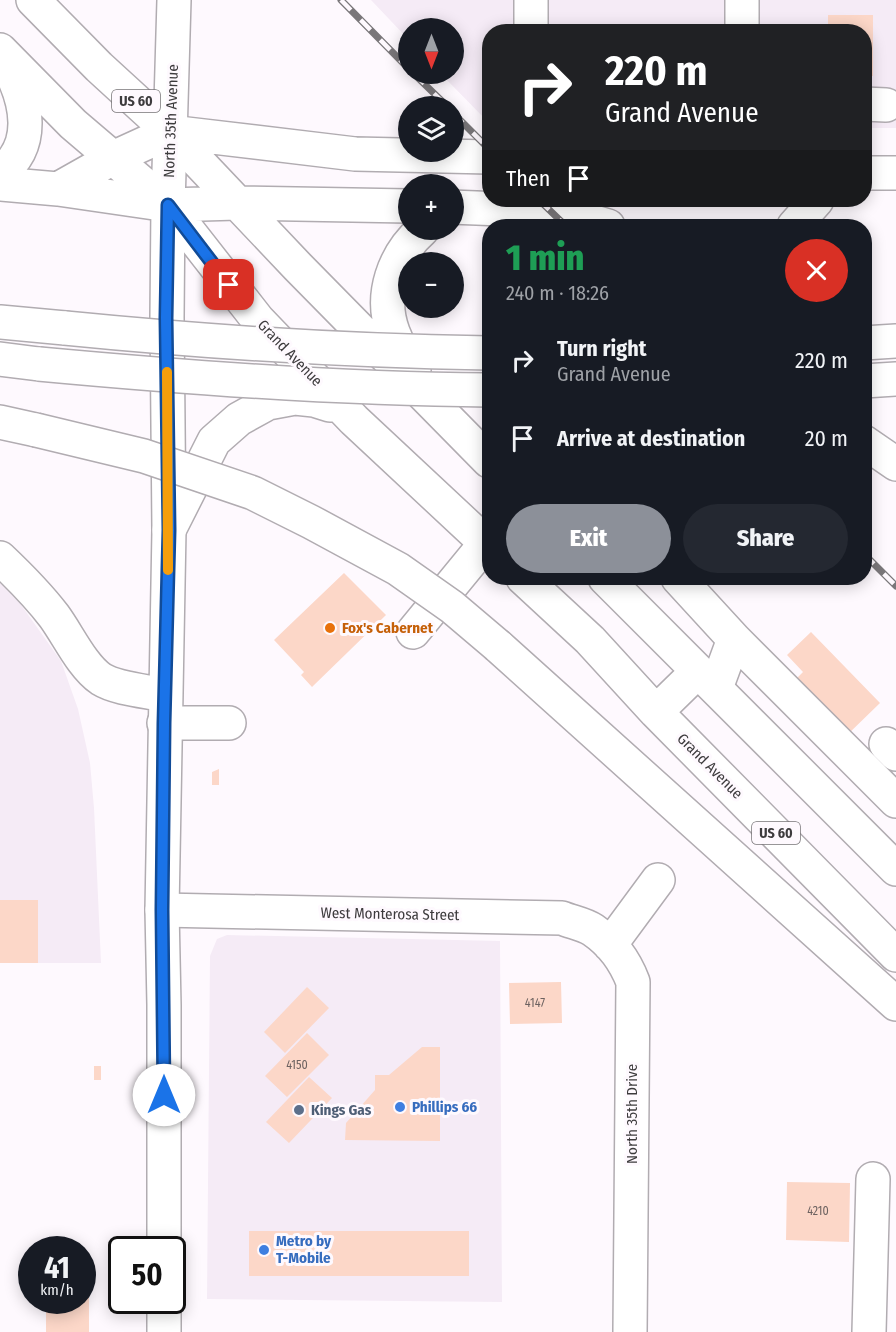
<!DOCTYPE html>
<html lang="en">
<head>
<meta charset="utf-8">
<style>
  :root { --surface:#171b24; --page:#242831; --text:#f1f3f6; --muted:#9ea1a6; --accent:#8c9099 }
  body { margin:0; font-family:"Fira Sans Condensed",sans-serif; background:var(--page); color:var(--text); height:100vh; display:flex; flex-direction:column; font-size:22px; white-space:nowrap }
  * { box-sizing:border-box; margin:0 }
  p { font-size:20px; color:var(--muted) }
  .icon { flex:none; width:33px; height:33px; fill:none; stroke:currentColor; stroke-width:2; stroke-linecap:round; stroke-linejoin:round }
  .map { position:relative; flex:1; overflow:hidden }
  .panel { position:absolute; left:482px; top:219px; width:390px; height:366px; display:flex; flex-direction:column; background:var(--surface); border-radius:24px; box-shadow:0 3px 15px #0003 }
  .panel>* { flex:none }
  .hud { position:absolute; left:482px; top:24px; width:390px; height:183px; border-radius:24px; box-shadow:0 3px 15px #0003; background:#202124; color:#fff; overflow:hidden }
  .needle { width:39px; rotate:180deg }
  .buttons { position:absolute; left:398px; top:18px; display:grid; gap:12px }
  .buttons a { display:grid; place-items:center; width:66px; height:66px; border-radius:50%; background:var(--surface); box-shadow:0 3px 15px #0003; font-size:30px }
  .speed { position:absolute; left:18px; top:1236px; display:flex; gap:12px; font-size:30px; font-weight:700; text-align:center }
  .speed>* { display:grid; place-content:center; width:78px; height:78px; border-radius:50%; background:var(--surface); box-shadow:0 3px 15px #0003; line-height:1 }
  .speed small { font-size:15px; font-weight:400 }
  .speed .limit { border:3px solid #111; border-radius:9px; background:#fff; color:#111 }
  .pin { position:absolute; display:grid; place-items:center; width:51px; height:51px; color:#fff; margin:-26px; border-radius:12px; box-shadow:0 3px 9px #0006 }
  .me { position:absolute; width:66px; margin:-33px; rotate:0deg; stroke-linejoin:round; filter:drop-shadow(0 0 4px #0008) }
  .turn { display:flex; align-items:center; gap:21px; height:126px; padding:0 24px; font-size:27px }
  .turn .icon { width:78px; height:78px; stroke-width:2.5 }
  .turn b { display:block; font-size:42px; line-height:51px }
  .then { display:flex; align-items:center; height:57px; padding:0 24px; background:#0003; gap:12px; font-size:22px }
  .round { display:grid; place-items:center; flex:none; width:63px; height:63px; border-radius:32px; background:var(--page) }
  .overview { display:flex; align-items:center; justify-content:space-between; height:102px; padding:0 24px }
  h1 { font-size:36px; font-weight:800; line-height:45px; color:#1e9e55 }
  .cta { display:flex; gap:12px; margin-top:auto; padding:12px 24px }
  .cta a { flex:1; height:69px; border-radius:36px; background:var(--accent); color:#fff; font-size:24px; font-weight:800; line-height:69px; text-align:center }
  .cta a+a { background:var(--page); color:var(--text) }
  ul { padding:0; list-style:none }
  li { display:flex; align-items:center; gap:18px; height:78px; padding:0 24px }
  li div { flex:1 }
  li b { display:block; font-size:22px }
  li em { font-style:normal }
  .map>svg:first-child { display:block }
</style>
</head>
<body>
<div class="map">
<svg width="896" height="1332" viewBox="0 0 896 1332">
  <rect width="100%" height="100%" fill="#fef9fe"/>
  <path fill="#f5ebf6" d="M371,0H896V128H864V32H489V123L441,74H453V28H408V39Z
    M0,583L19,602L61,661L78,709L90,763L94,808L101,963H0Z
    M227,935L500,941L502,1302L207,1299L210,956L217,939Z"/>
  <path fill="#fcd7c8" d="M828,15H873V76H864V32H828Z
    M344,573L386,615L312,687L301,675L304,672L274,640Z
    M811,632L880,703L844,738L792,683L803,672L787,655Z
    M219,769V785H212V772Z
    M0,900H38V963H0Z
    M561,982L562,1023L510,1024L509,983Z
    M307,987L329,1008L285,1053L264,1032Z
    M307,1033L329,1055L287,1097L265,1076Z
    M422,1047H440V1141L345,1140L346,1123L375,1090V1075H389Z
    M94,1066H101V1080H94Z
    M309,1077L332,1098L289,1143L266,1122Z
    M787,1182L850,1183L849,1242L786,1240Z
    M249,1231H469V1276H249Z
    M82,1295H89V1332H46V1300H82Z"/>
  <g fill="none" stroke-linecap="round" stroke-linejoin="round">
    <defs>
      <path id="minor" d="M531,0V32
        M742,32V0
        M864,104L886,105
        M678,578L734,639L716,688
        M413,632L486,543
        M734,639L896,801
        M164,723H229
        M886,744L896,754
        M162,910L562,918C571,922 584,924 593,930C612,943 625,961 633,982L630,1332
        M610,945L658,880
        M869,1332L873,1179"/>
      <path id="major" d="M794,226L817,200
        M0,322L65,328
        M864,343L896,341
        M0,359L39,364
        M864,381L896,379
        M0,558C19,576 38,595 54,616C68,635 82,666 101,679C117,689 147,691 165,695
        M164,1250V1005L162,910L169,530L167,318L168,205L174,0
        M164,1332V1300"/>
      <path id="highway" d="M33,0L99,67L170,132L298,267L489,461
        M0,50L73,124L168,205L258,320L354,420L489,546
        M0,173C37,146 27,101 8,66
        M864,173H896
        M0,184L58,189L168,205L237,203L408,206
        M58,189L113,158L170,132L355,154L489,157
        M453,207C505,209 559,210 608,226
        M414,370C406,358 398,346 393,332C379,295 394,255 422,230
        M0,422L36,430
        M864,442L896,464
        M169,530L214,441L239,419L268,403L295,398L314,400L330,405
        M523,578L590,640L656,712L896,955
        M605,578L896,869
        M498,646L896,1004
        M656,712L698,671"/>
    </defs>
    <use href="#minor" stroke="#b1acb1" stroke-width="36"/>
    <use href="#major" stroke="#b1acb1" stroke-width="36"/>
    <use href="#highway" stroke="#b1acb1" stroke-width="36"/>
    <use href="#minor" stroke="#fff" stroke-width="33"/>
    <use href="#major" stroke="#fff" stroke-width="33"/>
    <use href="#highway" stroke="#fff" stroke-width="33"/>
    <defs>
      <path id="rail" d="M341,0L408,68
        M414,74L447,106
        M453,113L489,149
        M539,200L566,226
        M864,554L896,586"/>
    </defs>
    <use href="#rail" stroke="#7a777a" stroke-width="7"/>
    <use href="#rail" stroke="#fef9fe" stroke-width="4.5" stroke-dasharray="14" stroke-linecap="butt"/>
    <defs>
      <path id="major-bridge" d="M65,328C206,342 347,351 489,353
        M39,364C189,378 339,389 489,390"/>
      <path id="highway-bridge" d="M36,430L144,456L253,493L311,522L398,569L452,607L498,646"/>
    </defs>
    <use href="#major-bridge" stroke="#b1acb1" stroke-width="36" stroke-linecap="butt"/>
    <use href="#highway-bridge" stroke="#b1acb1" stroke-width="36" stroke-linecap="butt"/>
    <use href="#major-bridge" stroke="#fff" stroke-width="33"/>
    <use href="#highway-bridge" stroke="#fff" stroke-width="33"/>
  </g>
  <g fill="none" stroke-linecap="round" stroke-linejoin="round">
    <defs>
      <path id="route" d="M164,1095L162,910L164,723L169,530L166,318L168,205L229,285"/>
    </defs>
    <use href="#route" stroke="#114b97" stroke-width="15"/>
    <use href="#route" stroke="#1a73e8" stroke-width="10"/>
    <path stroke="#f59e0b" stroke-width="10" d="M167,372L168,570"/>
  </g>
  <circle fill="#e8710a" stroke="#fef9fe" stroke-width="2" cx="330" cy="628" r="6"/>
  <g fill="#3f7fe0" stroke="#fef9fe" stroke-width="2">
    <circle cx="400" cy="1107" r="6"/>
    <circle cx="264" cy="1250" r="6"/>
  </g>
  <circle fill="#5c6f8a" stroke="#fef9fe" stroke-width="2" cx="299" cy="1110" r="6"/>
  <g text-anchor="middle" stroke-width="6" stroke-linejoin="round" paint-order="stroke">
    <g font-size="12" fill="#6d6260">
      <text x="535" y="1007">4147</text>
      <text x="297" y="1069">4150</text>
      <text x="818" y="1215">4210</text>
    </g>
    <g fill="#fef9fe" stroke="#777477" stroke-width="1.5">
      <rect x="112" y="90" width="48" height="22" rx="4.5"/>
      <rect x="752" y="822" width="48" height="22" rx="4.5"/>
    </g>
    <g font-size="14" font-weight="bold" fill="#3d3b3d">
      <text x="136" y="106">US 60</text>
      <text x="776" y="838">US 60</text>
    </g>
    <g font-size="15" fill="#3d3b3d" stroke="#fef9fe">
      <text transform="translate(171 121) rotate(-88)" y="5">North 35th Avenue</text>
      <text transform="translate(290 353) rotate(46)" y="5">Grand Avenue</text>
      <text transform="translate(710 766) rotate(45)" y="5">Grand Avenue</text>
      <text transform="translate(390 914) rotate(1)" y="5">West Monterosa Street</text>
      <text transform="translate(632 1114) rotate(-90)" y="5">North 35th Drive</text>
    </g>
    <g font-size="15" font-weight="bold" fill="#c56008" stroke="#fef9fe" text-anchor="start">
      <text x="342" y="633">Fox's Cabernet</text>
    </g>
    <g font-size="15" font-weight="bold" fill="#366cbe" stroke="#fef9fe" text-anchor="start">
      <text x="412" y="1112">Phillips 66</text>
      <text x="276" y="1246">Metro by<tspan x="276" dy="17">T-Mobile</tspan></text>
    </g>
    <g font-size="15" font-weight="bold" fill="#4e5e75" stroke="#fef9fe" text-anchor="start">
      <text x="311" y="1115">Kings Gas</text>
    </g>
  </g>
</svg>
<div class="buttons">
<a><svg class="needle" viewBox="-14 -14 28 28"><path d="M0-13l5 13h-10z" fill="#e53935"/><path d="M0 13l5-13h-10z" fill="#9ea1a6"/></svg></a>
<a><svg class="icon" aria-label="layers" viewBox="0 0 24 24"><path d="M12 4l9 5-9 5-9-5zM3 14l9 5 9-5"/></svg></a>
<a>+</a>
<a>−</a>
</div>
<div class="speed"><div>41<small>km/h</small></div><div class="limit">50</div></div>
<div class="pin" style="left:229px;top:285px;background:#d93025"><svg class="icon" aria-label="arrive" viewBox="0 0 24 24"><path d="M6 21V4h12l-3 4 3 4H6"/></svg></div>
<svg class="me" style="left:164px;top:1095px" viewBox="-20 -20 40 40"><circle r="19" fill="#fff"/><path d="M0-13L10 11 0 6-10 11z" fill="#1a73e8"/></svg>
<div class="hud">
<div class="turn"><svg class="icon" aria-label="right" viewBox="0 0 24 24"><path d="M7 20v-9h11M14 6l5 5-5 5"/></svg><div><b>220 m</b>Grand Avenue</div></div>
<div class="then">Then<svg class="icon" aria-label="arrive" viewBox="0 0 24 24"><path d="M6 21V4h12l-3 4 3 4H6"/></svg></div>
</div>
<section class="panel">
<div class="overview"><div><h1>1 min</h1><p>240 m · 18:26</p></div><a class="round" style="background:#d93025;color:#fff"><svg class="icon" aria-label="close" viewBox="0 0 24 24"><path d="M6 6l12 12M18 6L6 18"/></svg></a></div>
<ul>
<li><svg class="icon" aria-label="right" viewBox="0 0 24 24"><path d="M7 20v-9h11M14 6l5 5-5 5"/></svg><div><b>Turn right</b><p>Grand Avenue</p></div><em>220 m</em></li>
<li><svg class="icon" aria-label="arrive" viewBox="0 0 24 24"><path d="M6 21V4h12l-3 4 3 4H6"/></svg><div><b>Arrive at destination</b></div><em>20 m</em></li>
</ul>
<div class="cta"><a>Exit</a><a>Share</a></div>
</section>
</div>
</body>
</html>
